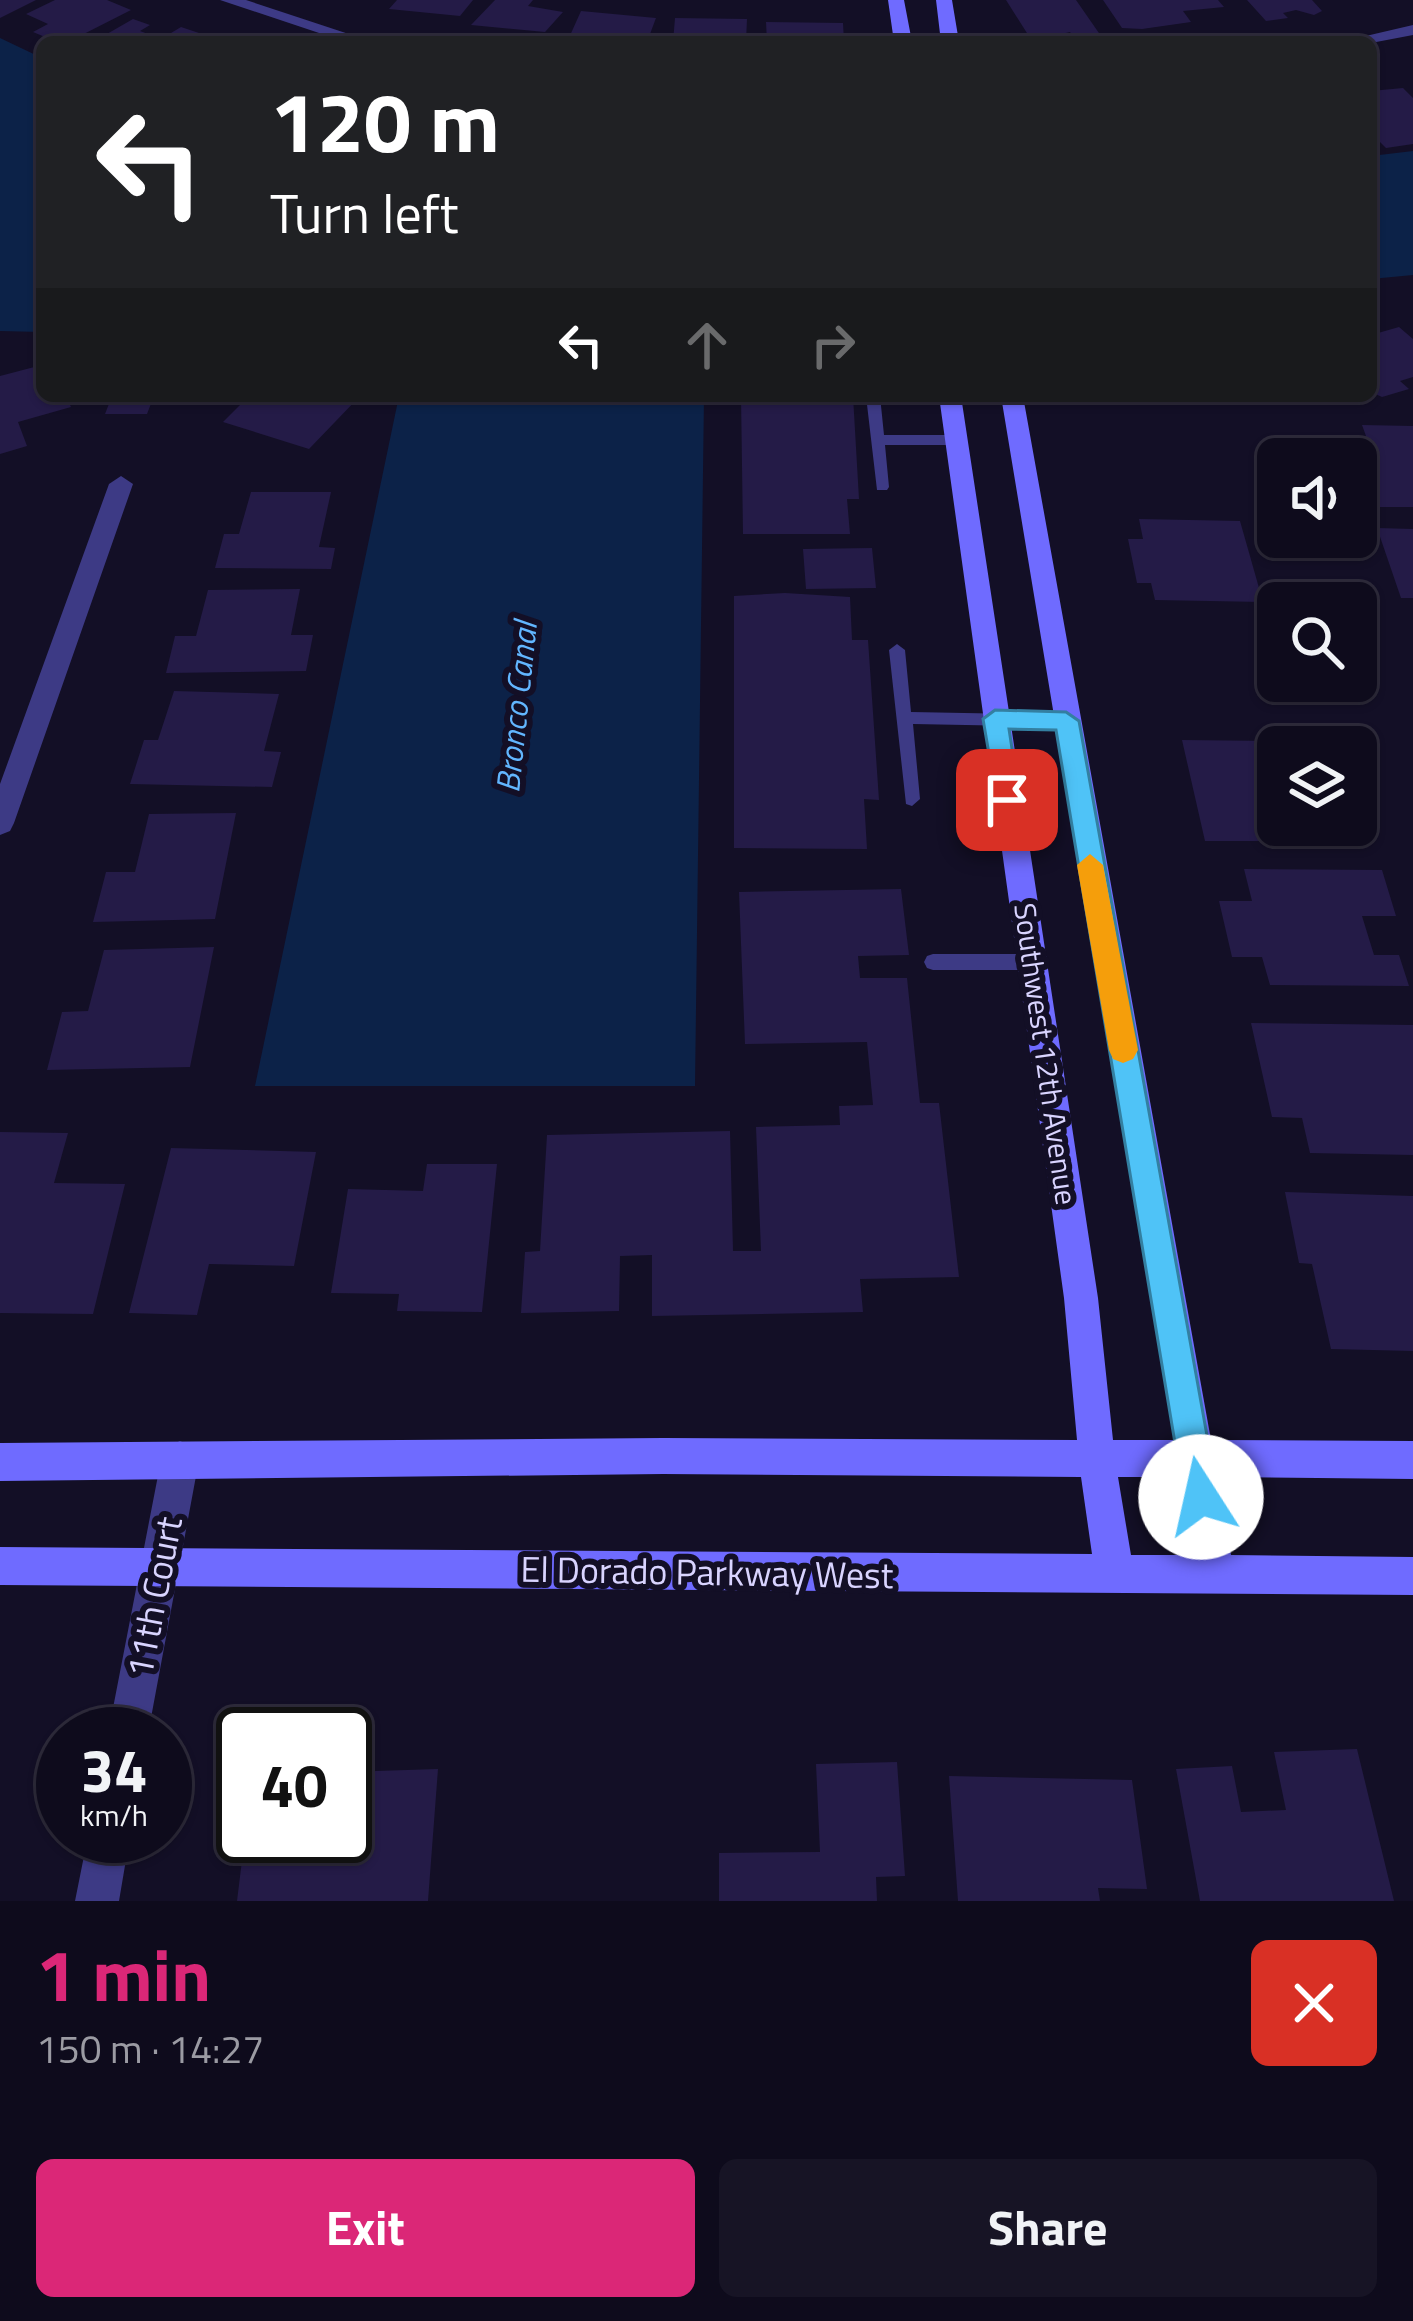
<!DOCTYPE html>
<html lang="en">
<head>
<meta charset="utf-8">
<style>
  :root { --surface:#0e0b1c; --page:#171425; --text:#f1f3f6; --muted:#9b9ba3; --line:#2e2b3b; --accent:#db2777 }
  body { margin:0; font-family:"Titillium Web",sans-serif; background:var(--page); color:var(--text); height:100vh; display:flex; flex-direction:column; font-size:45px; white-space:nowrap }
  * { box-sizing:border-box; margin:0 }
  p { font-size:39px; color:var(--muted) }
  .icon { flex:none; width:66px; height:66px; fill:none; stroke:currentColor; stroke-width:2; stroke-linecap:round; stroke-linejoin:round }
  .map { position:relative; height:1901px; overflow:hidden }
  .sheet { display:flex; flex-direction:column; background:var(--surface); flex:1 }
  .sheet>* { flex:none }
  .hud { position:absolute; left:36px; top:36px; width:1341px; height:366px; border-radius:18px; box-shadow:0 3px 9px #0004,0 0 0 3px var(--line); background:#202124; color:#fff; overflow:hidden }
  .buttons { position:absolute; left:1257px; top:438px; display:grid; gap:24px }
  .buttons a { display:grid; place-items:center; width:120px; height:120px; border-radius:18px; background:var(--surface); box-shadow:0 3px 9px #0004,0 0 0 3px var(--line); font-size:60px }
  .speed { position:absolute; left:36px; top:1707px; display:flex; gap:24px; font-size:60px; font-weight:700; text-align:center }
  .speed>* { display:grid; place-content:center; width:156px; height:156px; border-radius:50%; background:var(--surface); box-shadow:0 3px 9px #0004,0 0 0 3px var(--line); line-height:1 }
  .speed small { font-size:30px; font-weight:400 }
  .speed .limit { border:6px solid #111; border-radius:18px; background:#fff; color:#111 }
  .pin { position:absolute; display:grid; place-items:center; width:102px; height:102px; color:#fff; margin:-51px; border-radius:24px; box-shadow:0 6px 18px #0006 }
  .me { position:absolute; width:132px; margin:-66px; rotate:350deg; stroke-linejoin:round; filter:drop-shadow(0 0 9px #0008) }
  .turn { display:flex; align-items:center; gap:42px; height:252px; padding:0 36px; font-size:54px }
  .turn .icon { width:156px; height:156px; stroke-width:2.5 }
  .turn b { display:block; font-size:84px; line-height:102px }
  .lanes { display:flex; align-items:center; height:114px; padding:0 36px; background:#0003; justify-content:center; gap:60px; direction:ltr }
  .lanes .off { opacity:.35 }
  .round { display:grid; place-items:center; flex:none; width:126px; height:126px; border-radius:18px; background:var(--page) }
  .summary { display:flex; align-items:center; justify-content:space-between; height:204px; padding:0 36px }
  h1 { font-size:72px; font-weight:700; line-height:90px; color:var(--accent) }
  .cta { display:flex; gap:24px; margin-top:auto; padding:24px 36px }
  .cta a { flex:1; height:138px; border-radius:18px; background:var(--accent); color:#fff; font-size:48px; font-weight:700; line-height:138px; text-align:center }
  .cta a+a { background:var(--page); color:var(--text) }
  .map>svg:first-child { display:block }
</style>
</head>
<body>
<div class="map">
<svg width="1413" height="1901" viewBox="0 0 1413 1901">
  <rect width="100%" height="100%" fill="#130f26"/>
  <path fill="#0c2248" d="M0,38L42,58V332L0,331Z
    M1413,151V275L1371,279V156Z
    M399,396H704L695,1086H255Z"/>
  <path fill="#241b47" d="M0,0H36L0,18Z
    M55,0H107L131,10L68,42H57L33,32L48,24L26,14Z
    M397,0H473L460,16L389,9Z
    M495,0H533L528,6L563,12L545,32L471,25Z
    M1006,0H1076L1101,36L1075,39L1070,32L1032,41Z
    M1103,0H1218L1224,7L1183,11L1191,22L1142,29L1122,28Z
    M1247,0H1312L1322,11L1314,15L1296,10L1283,13L1288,18L1266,21Z
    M581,11L656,18L647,42L568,40Z
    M675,18L747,19L746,42H673Z
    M133,19L150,25L140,31L161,39L181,27L202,34L190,42H93Z
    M766,22L843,23L844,42H767Z
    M1403,88L1413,98V144L1386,148L1371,133V91Z
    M1399,327L1413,339V377L1400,381L1409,389L1382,397L1371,392V335Z
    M42,365V396H66L71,407L18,422L27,446L0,454V376Z
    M112,396H212L210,402L152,401L147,414H105Z
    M249,396H360L309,449L223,422Z
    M741,396H853L859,499H847L850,534H743Z
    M1362,425L1413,426V507H1356V476H1360L1346,436H1366Z
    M251,492H331L319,547L335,548L331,569L215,568L224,534H239Z
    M1139,519L1240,521L1263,602L1155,600L1151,583H1137L1128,539H1143Z
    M1377,528L1413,529V598H1401Z
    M872,548L876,588L806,589L803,549Z
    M300,589L291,635H313L306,671L166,673L175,636H196L208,590Z
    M785,593L850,597L852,640H868L879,800L864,799L867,849L734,848V596Z
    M174,691L279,694L264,751L281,752L272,787L130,784L144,740H158Z
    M1182,740L1284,741L1285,747H1278V825H1336L1341,841H1205Z
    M236,813L215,919L93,922L106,872H135L149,814Z
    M1244,869L1382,870L1396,916H1362L1374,955H1399L1409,986L1270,985L1262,957H1232L1219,901H1252Z
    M901,889L909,955L858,956L860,978H907L920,1103H939L959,1277L860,1279L863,1312L652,1316V1255L620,1256L619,1311L521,1313L525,1252L540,1251L547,1135L730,1131L733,1251H761L756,1127L840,1125L839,1106L873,1105L867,1042L745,1044L739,892Z
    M214,947L190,1067L47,1070L62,1012L88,1011L104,950Z
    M1251,1023L1413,1025V1155L1310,1153L1302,1118L1272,1117Z
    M0,1132L68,1133L54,1183L125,1184L93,1314L0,1313Z
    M171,1148L316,1152L294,1266L209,1264L197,1315L129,1313Z
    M427,1164H497L482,1312L397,1311L399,1294L331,1293L348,1189L423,1191Z
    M1285,1192L1413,1196V1351L1331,1349L1312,1264L1299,1263Z
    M1357,1749L1394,1901H1200L1176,1769L1232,1766L1241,1812L1286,1810L1274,1752Z
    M897,1762L905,1876L876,1877L877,1901H719V1853L820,1852L816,1764Z
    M438,1769L428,1901H237L245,1836H345V1772Z
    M949,1776L1132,1780L1147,1889L1098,1888L1100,1901H958Z"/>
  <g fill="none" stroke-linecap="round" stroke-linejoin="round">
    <path fill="#3d3a85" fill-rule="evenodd" d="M866,396H880L884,435H955L962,440L955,445H885L889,487L887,490H877Z
      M897,644L905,650L911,712L1067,715L1075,721L1067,727L913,724L920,799L912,806L906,804L889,650Z
      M933,954H1031L1037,956L1040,962L1037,968L1031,970H933L927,968L924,962L927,956Z"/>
    <path fill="#3d3a85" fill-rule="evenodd" d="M220,0H246L373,42H346Z
      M1413,25V35L1371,43L1340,42Z
      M121,476L133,484L14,823L10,831L0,835V784L109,484Z
      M180,1441L193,1447L199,1460L148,1734H108L161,1460L167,1447Z
      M88,1836H130L119,1901H75Z"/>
    <path fill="#6f6bff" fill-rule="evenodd" d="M888,0H904L912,42H894Z
      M936,0H952L959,42H941Z
      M939,396H961L1098,1298L1113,1440H1174L1001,396H1023L1211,1440L1413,1441V1479L1217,1477L1231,1555L1413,1557V1595L0,1585V1547L1092,1554L1081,1477L663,1474L0,1481V1443L663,1438L1077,1440L1064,1298ZM1118,1477H1180L1193,1555H1131Z"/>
  </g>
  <path fill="#4fc3f7" stroke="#337fa1" stroke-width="3" d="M995,710L1066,712L1079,721L1218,1497L1213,1509L1201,1514L1189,1509L1184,1497L1056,730L1009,729L1020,800L1007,810L998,807L983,719Z"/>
  <path fill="#f59e0b" d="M1090,854L1103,865L1138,1050L1133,1059L1123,1063L1113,1059L1109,1050L1077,865Z"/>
  <g text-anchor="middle" stroke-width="12" stroke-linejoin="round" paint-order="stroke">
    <g font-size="30" fill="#d9d4ff" stroke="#130f26">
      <text transform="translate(1045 1054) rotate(82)" y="10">Southwest 12th Avenue</text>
    </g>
    <g font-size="33" font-style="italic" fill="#62b6ff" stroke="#130f26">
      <text transform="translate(516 707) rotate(-84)" y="12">Bronco Canal</text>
    </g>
    <g font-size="36" fill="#d9d4ff" stroke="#130f26">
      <text transform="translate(707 1572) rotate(1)" y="13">El Dorado Parkway West</text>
      <text transform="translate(154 1597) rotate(-79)" y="13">11th Court</text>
    </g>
  </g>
</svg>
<div class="buttons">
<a><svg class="icon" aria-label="sound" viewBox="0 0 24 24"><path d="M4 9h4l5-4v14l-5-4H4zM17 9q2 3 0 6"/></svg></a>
<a><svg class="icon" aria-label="search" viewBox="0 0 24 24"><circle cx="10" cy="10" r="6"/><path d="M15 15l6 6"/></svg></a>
<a><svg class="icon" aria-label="layers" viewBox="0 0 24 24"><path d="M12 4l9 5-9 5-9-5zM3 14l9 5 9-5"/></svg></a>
</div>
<div class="speed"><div>34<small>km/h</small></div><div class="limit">40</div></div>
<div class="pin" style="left:1007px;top:800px;background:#d93025"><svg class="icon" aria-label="arrive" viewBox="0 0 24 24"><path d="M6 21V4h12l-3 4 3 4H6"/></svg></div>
<svg class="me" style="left:1201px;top:1497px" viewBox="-20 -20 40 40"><circle r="19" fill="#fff"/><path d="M0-13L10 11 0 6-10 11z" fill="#4fc3f7"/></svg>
<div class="hud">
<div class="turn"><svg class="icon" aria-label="left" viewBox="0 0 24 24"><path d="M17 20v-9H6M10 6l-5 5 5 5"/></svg><div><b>120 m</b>Turn left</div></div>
<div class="lanes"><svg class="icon" aria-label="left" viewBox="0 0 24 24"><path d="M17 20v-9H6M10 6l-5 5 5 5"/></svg><svg class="icon off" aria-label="ahead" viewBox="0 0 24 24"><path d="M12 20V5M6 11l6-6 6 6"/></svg><svg class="icon off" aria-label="right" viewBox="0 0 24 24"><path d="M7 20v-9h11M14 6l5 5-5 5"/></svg></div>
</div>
</div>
<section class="sheet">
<div class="summary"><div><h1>1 min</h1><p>150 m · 14:27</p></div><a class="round" style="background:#d93025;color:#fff"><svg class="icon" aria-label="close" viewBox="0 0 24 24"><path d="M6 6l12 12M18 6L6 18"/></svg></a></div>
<div class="cta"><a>Exit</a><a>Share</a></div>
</section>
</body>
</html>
